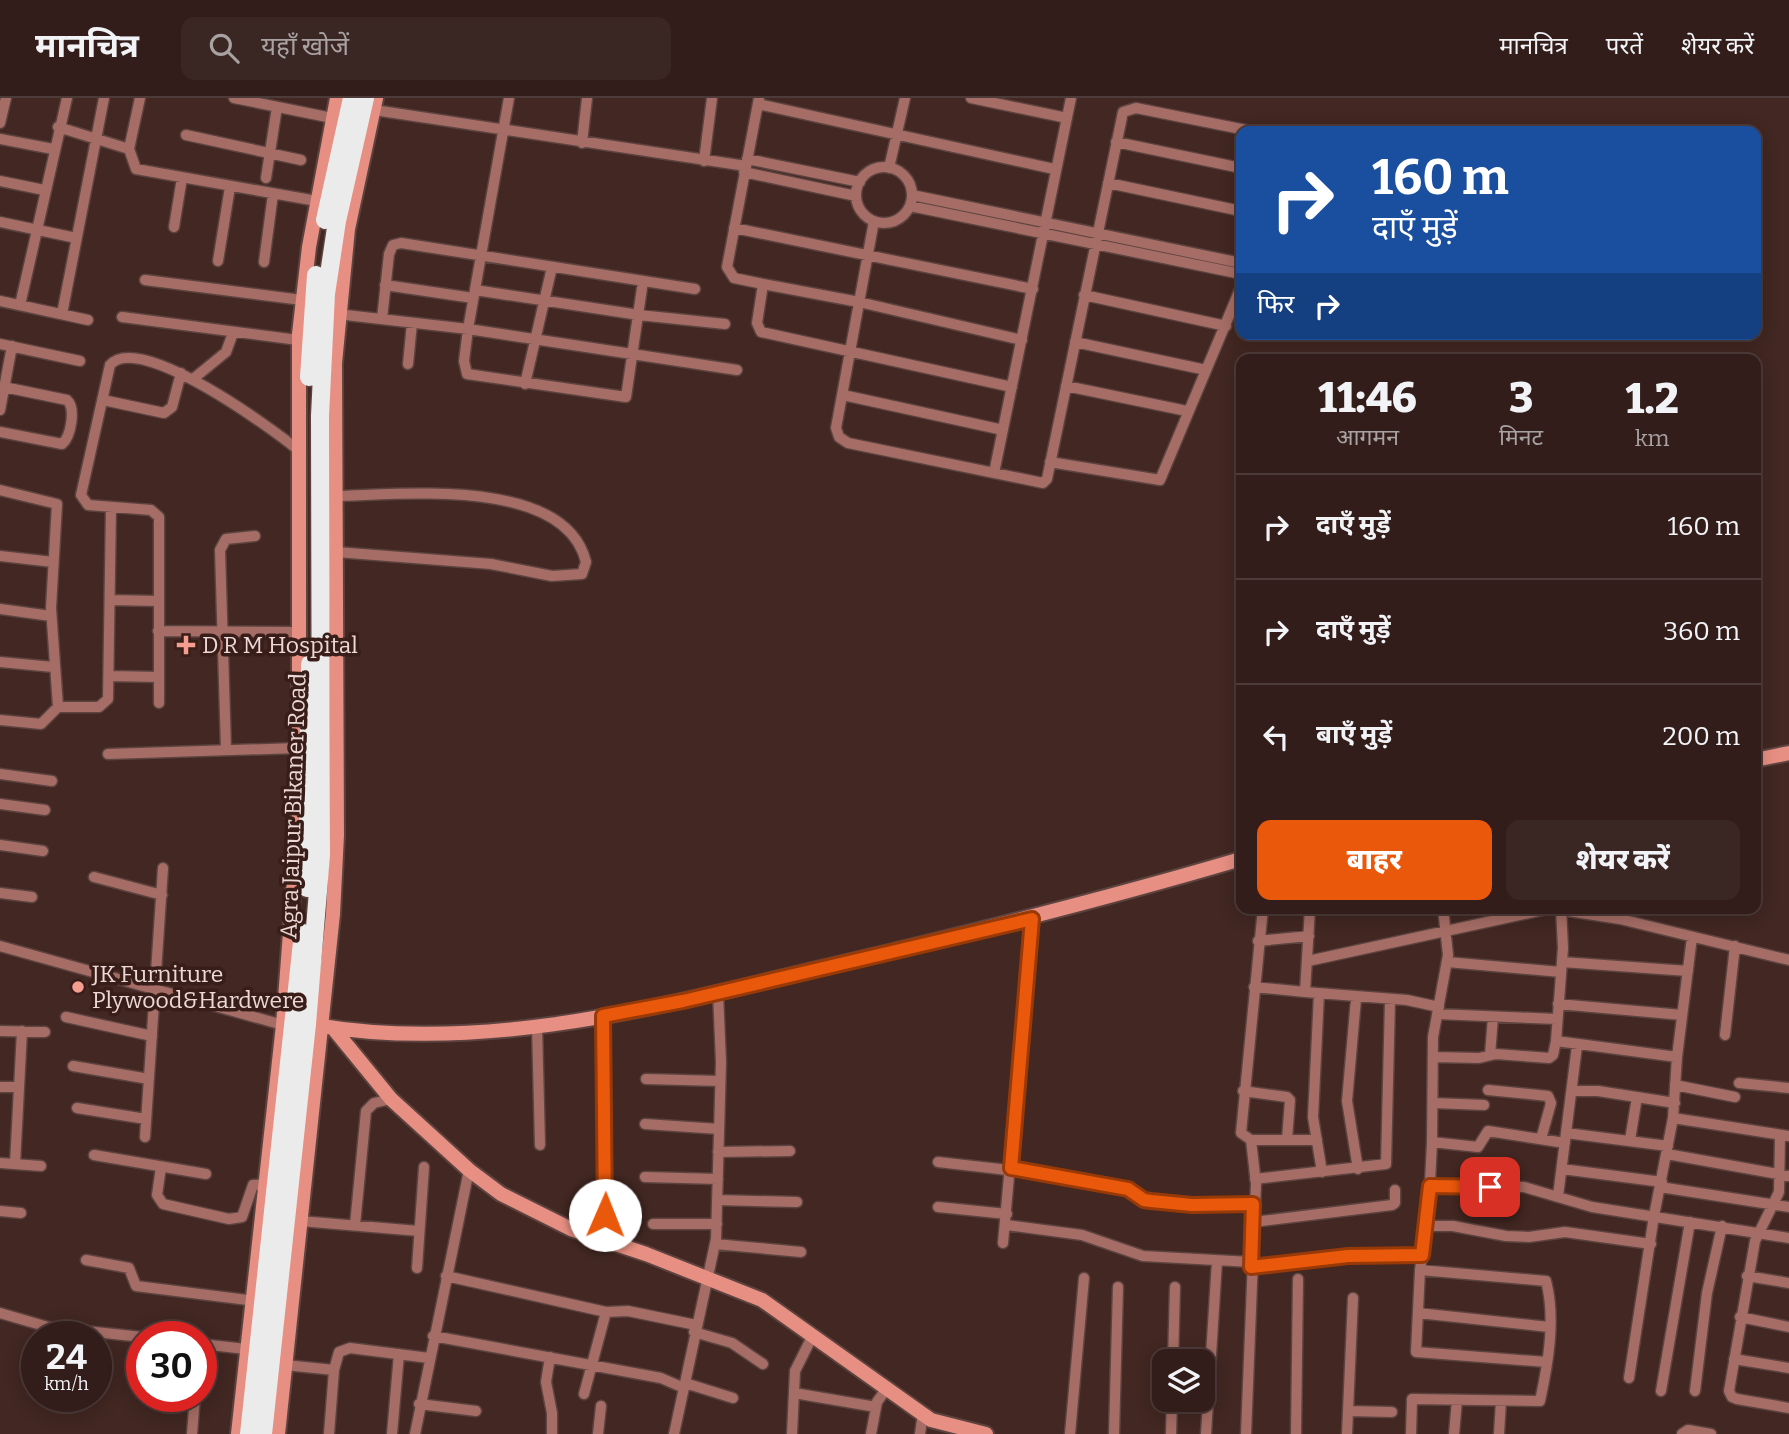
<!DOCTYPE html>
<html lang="hi">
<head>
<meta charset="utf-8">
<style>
  :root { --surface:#321d1a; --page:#3a2623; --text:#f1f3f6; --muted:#a8a2a2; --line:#4d3b39; --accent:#ea580c }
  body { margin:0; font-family:Bitter,"Noto Sans Devanagari",serif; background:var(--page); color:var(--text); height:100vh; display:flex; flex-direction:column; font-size:26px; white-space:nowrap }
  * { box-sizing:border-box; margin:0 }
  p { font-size:23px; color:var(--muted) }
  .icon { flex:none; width:38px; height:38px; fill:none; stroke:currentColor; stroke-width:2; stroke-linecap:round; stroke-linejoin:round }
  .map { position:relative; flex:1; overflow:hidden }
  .details { position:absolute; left:1236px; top:256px; width:525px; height:560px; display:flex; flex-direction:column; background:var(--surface); border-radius:14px; box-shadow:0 4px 18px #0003,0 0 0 2px var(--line) }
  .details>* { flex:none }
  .guide { position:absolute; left:1236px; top:28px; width:525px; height:214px; border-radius:14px; box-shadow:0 4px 18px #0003,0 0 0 2px var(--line); background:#1a4fa0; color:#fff; overflow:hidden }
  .buttons { position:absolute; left:1152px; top:1251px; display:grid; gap:14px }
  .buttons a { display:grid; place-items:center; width:63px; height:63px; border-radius:14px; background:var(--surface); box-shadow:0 4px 18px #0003,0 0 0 2px var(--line); font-size:35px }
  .speed { position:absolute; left:21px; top:1223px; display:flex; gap:14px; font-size:35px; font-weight:700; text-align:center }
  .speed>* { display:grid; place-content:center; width:91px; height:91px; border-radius:50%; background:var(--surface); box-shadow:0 4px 18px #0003,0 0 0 2px var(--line); line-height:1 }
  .speed small { font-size:18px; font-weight:400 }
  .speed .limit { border:10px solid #d22; background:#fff; color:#111 }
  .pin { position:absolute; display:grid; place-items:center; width:60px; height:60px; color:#fff; margin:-30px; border-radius:14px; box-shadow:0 4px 10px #0006 }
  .me { position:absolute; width:77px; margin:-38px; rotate:1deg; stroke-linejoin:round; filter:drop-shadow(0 0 5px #0008) }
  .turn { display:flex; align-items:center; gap:24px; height:147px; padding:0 21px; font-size:32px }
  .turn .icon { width:91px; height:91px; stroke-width:2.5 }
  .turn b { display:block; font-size:49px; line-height:60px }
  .then { display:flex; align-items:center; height:66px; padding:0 21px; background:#0003; gap:14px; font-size:26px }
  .eta { display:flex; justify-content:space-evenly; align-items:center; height:119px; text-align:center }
  .eta b { font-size:42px; font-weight:800; line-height:49px }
  .action { display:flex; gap:14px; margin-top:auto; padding:14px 21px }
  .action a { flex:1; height:80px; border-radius:14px; background:var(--accent); color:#fff; font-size:28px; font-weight:800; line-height:80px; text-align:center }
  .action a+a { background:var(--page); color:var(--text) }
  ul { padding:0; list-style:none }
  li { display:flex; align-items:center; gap:21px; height:105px; padding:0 21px; border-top:2px solid var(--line) }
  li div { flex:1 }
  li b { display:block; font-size:26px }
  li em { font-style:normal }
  header { display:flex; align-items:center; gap:42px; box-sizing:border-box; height:98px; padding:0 35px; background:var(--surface); border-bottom:2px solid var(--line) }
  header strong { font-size:33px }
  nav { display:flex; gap:38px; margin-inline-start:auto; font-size:24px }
  .search { width:490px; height:63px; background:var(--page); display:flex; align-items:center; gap:18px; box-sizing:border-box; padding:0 24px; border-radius:14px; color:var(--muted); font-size:26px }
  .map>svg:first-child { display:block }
</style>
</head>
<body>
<header>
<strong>मानचित्र</strong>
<div class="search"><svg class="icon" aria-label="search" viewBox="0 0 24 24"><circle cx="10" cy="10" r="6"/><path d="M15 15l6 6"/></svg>यहाँ खोजें</div>
<nav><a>मानचित्र</a><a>परतें</a><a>शेयर करें</a></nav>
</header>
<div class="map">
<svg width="1789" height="1336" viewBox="0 0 1789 1336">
  <rect width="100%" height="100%" fill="#422722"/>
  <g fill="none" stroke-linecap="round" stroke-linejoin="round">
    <defs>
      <path id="street" d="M140,0L129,51L136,71L317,103
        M234,0L332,20
        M509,0L468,231L464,263L467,276L626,299L643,183
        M759,0L727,169L734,180L763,186L757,225L761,234L1012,289
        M971,0L1067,20
        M758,6L1054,71
        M374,12L746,68
        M0,25L6,0
        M58,29L129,51
        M186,37L301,62
        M0,41L53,51
        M1116,44L1241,70
        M582,45L587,0
        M747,61L860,84
        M704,63L712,0
        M856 97a28 28 0 1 1 56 0a28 28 0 1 1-56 0Z
        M889,70L905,0
        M744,74L856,98
        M266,80L277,9
        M0,83L44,92
        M1108,85L1241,113
        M912,97L1241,165
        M910,108L1241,176
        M874,123L836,330L839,339L848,345L1043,385L1047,381L1123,14L1136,10L1251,33
        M0,124L76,140
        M174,129L182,80
        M734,130L1033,191
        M218,163L230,89
        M264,164L273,96
        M145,182L302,202
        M763,186L859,204L1022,242
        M385,187L473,200
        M475,192L639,217L725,226
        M1084,197L1226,228
        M0,203L88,222
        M20,207L67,0
        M62,216L104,0
        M337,216L468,231L737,272
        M122,219L298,242
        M382,221L389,156L393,147L401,145L695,191
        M1075,244L1206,272
        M0,246L80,263
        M408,266L412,225
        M193,281L226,254L233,235
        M525,286L552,169
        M1066,288L1187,313
        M843,297L1003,332
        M103,302L164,315L172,309L181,275
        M0,312L12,248
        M0,334L62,346C71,339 76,310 67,302L4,289
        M1050,364L1160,382L1241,189
        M994,375L1071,0
        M0,392L57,406L51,510L58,609
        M336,398C402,397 565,378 586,464L582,476L552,478L491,466L336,454
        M0,458L53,464
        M110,502L158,503
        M0,511L51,518
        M158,533L298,534
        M0,564L53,569
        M110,578L158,579
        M159,605V419L151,412L88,407L81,397L110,267C139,233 271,330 297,351
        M0,622L41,626L58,609H99L108,601L111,409
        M226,651L220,452L226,441L255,438
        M108,656L298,650
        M0,676L52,683
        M0,706L45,712
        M0,747L43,753
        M94,779L162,797
        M0,795L32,799
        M1310,810L1305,894L1407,902L1439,909
        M1443,810L1448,857L1433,939L1432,1044L1429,1105L1420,1172L1416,1254L1547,1264
        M1561,810L1563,850L1556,943L1677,959L1673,1020L1789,1038
        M1555,811L1620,821L1789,862
        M1310,813L1323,810
        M1258,843L1309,838
        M0,848L283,927
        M1308,863L1552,810
        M1447,864L1561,874
        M1562,864L1688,873
        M1254,889L1305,894
        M1319,896L1313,1019L1322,1074
        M1356,901L1347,1003L1358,1071
        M1558,906L1682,917
        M1437,916L1557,921
        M66,919L152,938
        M537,927L540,1047
        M0,933L45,934
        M1725,937L1735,848
        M1490,957L1493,919
        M1433,959L1479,960L1496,956L1549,960L1553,957L1556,943
        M1677,959L1692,839
        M73,968L149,981
        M646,981L720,983
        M1739,985L1789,990
        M1675,987L1735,999
        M0,989H19
        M1488,992L1548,998L1551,1005L1541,1041
        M1243,993L1287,999L1290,1002L1287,1042
        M1572,993H1598L1675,1005
        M1433,1005L1484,1007
        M77,1010L146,1021
        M645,1026L719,1031
        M1566,1035L1668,1048
        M1780,1038L1779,1094L1755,1143L1729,1293L1732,1299L1737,1301L1789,1310
        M145,1039L163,770
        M1251,1042H1317
        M1630,1042L1637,999
        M1432,1044L1478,1049L1488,1033L1565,1045
        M718,1054L790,1053
        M1667,1056L1789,1078
        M94,1057L206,1076
        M938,1064L1052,1077L1128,1091L1144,1102L1151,1103L1192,1107L1253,1106
        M0,1065L41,1068
        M15,1066L22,933
        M161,1069L157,1097L163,1106L229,1121L242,1119L253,1087L266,1086
        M1562,1071L1662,1084
        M645,1079L718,1081
        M1255,1081L1386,1066L1390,902
        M1430,1088L1524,1089L1592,1109L1789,1140
        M1660,1089L1789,1109
        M1558,1098L1577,948
        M717,1102L797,1104
        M938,1109L1007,1116
        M0,1113L21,1115
        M300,1123L419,1133
        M1253,1124L1392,1107L1395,1105V1092
        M653,1126H717
        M355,1127L366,1013L374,1005L391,1001
        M1006,1127L1082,1137L1143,1158L1251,1164
        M1426,1128H1453L1506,1138L1529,1139L1565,1134L1651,1146
        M599,1139L606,1093L603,918
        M1003,1145L1032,821
        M715,1146L801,1154
        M86,1162L129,1170L136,1188L256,1203
        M1250,1169L1348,1158L1422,1157
        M417,1170L424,1069
        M446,1178L606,1214
        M1747,1178L1789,1185
        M0,1215L48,1229L142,1239
        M1418,1215L1549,1229
        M1740,1219L1789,1229
        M694,1234L732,1245L763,1266
        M433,1238L661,1280L684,1290
        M201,1246L246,1251
        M550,1259L546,1284L552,1315V1336
        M1734,1261L1789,1270
        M1173,1264L1175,1189
        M285,1267L334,1272
        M1629,1280L1654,1118L1673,1020
        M685,1285L733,1300
        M1661,1293L1690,1124
        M1695,1293L1707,1195L1722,1128
        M794,1295L876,1309
        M584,1296L606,1214L628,1213L696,1227
        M419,1306L476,1313
        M1348,1313L1392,1314
        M192,1336L195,1298
        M329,1336L334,1272L339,1254L350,1250L429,1260
        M392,1336L399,1256
        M415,1336L469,1072
        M598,1336L601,1308
        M674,1336L716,1141L721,964L718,895
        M792,1336L795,1273L813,1237
        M871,1336L877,1304L887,1290
        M920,1336L923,1315
        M1070,1336L1084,1180
        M1114,1336L1118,1189
        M1171,1336L1172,1302
        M1206,1336L1217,1163
        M1246,1336L1256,1086L1251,1042L1241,1035L1263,810
        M1296,1336L1298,1181
        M1347,1336L1353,1200
        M1411,1336L1412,1301L1540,1303C1548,1266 1556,1221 1546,1183L1420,1172
        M1454,1336L1457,1302
        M1499,1336L1501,1303
        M1682,1336L1688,1332L1711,1336"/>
      <path id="secondary" d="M1755,662L1789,655
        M315,927C484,956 657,909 821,870C962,837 1102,802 1241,761
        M333,930L391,1001L469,1072L501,1096L571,1131L646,1156L762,1202L931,1322L986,1336
        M238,1336L283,927L299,716V236L309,149L337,0
        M278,1336L333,816L337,737L335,265L348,131L376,0"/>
      <path id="highway" d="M325,122L352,0
        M309,279L316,177
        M307,790L310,566
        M249,1336L303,835
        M263,1336L307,926L321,757L320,318L326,196L337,123L365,0"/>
    </defs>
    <use href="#street" stroke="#5d433f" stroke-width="13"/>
    <use href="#secondary" stroke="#5d433f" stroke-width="18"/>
    <use href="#highway" stroke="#5d433f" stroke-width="21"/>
    <use href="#street" stroke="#a56d65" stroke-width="10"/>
    <use href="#secondary" stroke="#e78f82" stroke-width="14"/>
    <use href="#highway" stroke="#ebebeb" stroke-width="18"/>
  </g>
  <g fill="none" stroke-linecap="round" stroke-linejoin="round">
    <defs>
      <path id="route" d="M605,1117L603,918L683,903L1032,821L1011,1070L1128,1091L1144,1102L1151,1103L1192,1107L1253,1106L1251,1169L1348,1158L1422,1157L1430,1088L1490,1089"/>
    </defs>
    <use href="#route" stroke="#983908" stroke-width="18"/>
    <use href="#route" stroke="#ea580c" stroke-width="12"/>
  </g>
  <g fill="#f59d8f" stroke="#381d19" stroke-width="2.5">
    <path d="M182.5 536.5h7v7h7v7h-7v7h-7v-7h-7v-7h7z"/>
    <circle cx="78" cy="889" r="7"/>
  </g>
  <g text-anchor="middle" stroke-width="7" stroke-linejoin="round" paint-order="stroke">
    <g font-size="23" fill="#ecd9d6" stroke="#381d19" text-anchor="start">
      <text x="202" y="555">D R M Hospital</text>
      <text x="92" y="884">JK Furniture<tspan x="92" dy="26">Plywood&amp;Hardwere</tspan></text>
    </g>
    <g font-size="23" fill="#ecd9d6" stroke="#381d19">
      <text transform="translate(293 708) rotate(-88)" y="8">Agra Jaipur Bikaner Road</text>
    </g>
  </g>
</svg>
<div class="buttons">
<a><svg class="icon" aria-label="layers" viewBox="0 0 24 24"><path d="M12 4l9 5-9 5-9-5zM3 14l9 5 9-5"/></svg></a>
</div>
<div class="speed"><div>24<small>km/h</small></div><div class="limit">30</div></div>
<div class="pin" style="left:1490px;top:1089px;background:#d93025"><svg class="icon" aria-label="arrive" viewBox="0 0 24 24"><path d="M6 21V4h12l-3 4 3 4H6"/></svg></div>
<svg class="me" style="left:605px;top:1117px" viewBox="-20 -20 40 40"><circle r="19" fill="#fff"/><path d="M0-13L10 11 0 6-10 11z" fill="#ea580c"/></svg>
<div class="guide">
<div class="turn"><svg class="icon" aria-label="right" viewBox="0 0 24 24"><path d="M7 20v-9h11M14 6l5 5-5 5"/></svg><div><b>160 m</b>दाएँ मुड़ें</div></div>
<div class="then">फिर<svg class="icon" aria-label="right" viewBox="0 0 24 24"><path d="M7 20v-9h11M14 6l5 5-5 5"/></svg></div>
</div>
<section class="details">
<div class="eta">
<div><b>11:46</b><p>आगमन</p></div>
<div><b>3</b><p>मिनट</p></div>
<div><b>1.2</b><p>km</p></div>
</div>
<ul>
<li><svg class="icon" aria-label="right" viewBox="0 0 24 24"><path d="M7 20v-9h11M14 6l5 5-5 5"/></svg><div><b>दाएँ मुड़ें</b></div><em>160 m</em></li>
<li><svg class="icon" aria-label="right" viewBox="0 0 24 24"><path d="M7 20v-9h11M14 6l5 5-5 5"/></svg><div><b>दाएँ मुड़ें</b></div><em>360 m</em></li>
<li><svg class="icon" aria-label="left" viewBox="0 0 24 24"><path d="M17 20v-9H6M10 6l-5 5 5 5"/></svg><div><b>बाएँ मुड़ें</b></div><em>200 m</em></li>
</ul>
<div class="action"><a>बाहर</a><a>शेयर करें</a></div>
</section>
</div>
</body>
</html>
